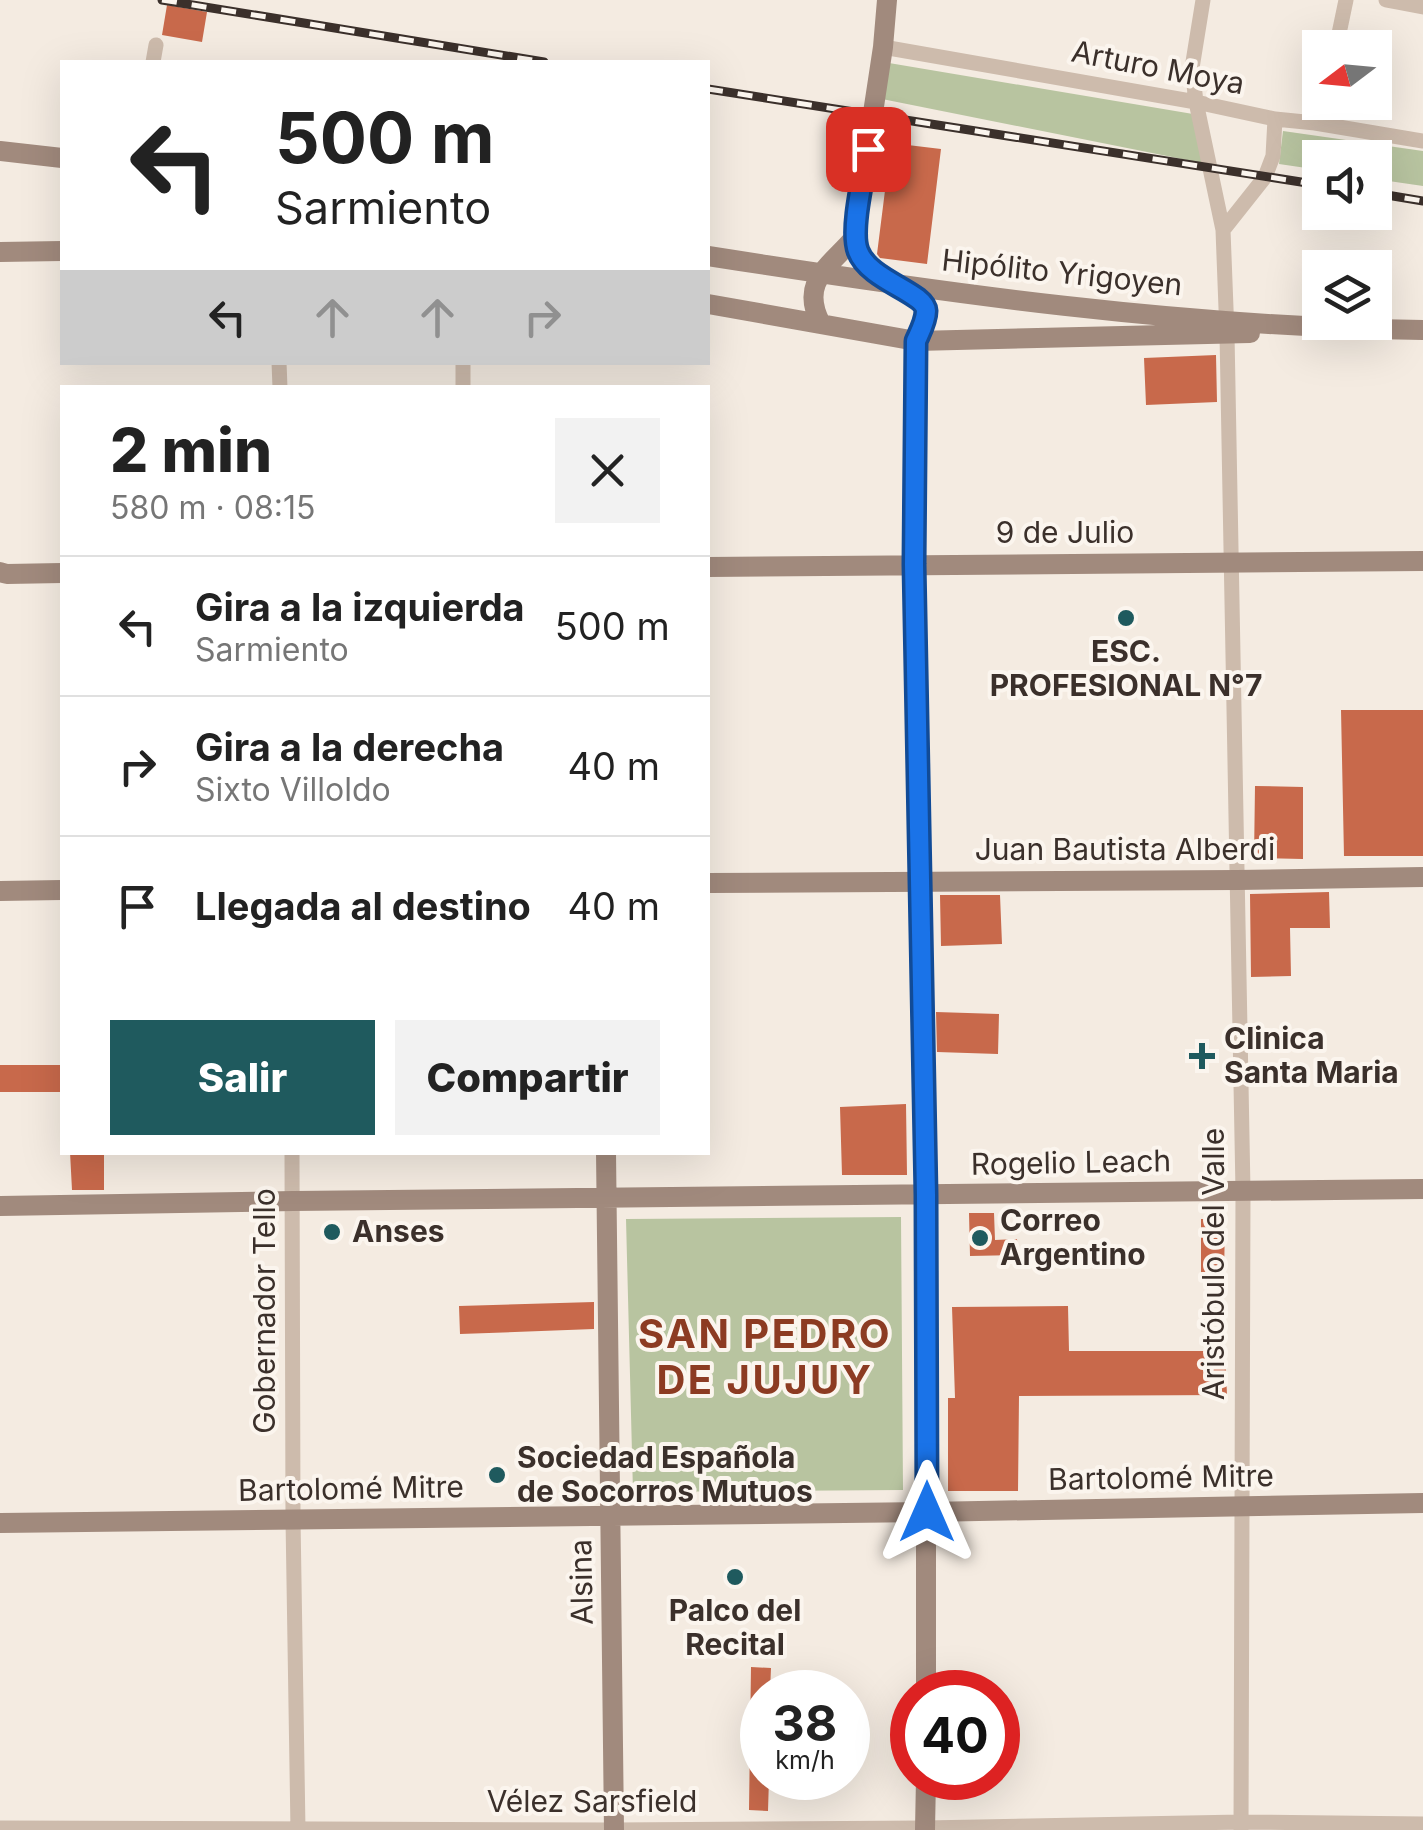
<!DOCTYPE html>
<html lang="es">
<head>
<meta charset="utf-8">
<style>
  :root { --surface:#fff; --page:#f2f2f2; --text:#222; --muted:#767676; --line:#e0e0e0; --accent:#1f5a5e }
  body { margin:0; font-family:Inter,sans-serif; background:var(--page); color:var(--text); height:100vh; display:flex; flex-direction:column; font-size:38px; white-space:nowrap }
  * { box-sizing:border-box; margin:0 }
  p { font-size:32px; color:var(--muted) }
  .icon { flex:none; width:55px; height:55px; fill:none; stroke:currentColor; stroke-width:2; stroke-linecap:round; stroke-linejoin:round }
  .map { position:relative; flex:1; overflow:hidden }
  .sheet { position:absolute; left:60px; top:385px; width:650px; height:770px; display:flex; flex-direction:column; background:var(--surface); border-radius:0px; box-shadow:0 10px 40px #0002 }
  .sheet>* { flex:none }
  .banner { position:absolute; left:60px; top:60px; width:650px; height:305px; border-radius:0px; box-shadow:0 10px 40px #0002; background:#fff; color:var(--text); overflow:hidden }
  .needle { width:65px; rotate:254deg }
  .fabs { position:absolute; left:1302px; top:30px; display:grid; gap:20px }
  .fabs a { display:grid; place-items:center; width:90px; height:90px; border-radius:0px; background:var(--surface); box-shadow:0 10px 40px #0002; font-size:50px }
  .speed { position:absolute; left:740px; top:1670px; display:flex; gap:20px; font-size:50px; font-weight:700; text-align:center }
  .speed>* { display:grid; place-content:center; width:130px; height:130px; border-radius:50%; background:var(--surface); box-shadow:0 10px 40px #0002; line-height:1 }
  .speed small { font-size:25px; font-weight:400 }
  .speed .limit { border:15px solid #d22; background:#fff; color:#111 }
  .pin { position:absolute; display:grid; place-items:center; width:85px; height:85px; color:#fff; margin:-42px; border-radius:20px; box-shadow:0 5px 15px #0006 }
  .me { position:absolute; width:110px; margin:-55px; rotate:0deg; stroke-linejoin:round; filter:drop-shadow(0 0 8px #0008) }
  .turn { display:flex; align-items:center; gap:35px; height:210px; padding:0 50px; font-size:45px }
  .turn .icon { width:130px; height:130px; stroke-width:2.5 }
  .turn b { display:block; font-size:70px; line-height:85px }
  .lanes { display:flex; align-items:center; height:95px; padding:0 50px; background:#0003; justify-content:center; gap:50px; direction:ltr }
  .lanes .off { opacity:.35 }
  .round { display:grid; place-items:center; flex:none; width:105px; height:105px; border-radius:0px; background:var(--page) }
  .head { display:flex; align-items:center; justify-content:space-between; height:170px; padding:0 50px }
  h1 { font-size:60px; font-weight:800; line-height:75px }
  .cta { display:flex; gap:20px; margin-top:auto; padding:20px 50px }
  .cta a { flex:1; height:115px; border-radius:0px; background:var(--accent); color:#fff; font-size:40px; font-weight:800; line-height:115px; text-align:center }
  .cta a+a { background:var(--page); color:var(--text) }
  ul { padding:0; list-style:none }
  li { display:flex; align-items:center; gap:30px; height:140px; padding:0 50px; border-top:2px solid var(--line) }
  li div { flex:1 }
  li b { display:block; font-size:38px }
  li em { font-style:normal }
  .map>svg:first-child { display:block }
</style>
</head>
<body>
<div class="map">
<svg width="1423" height="1830" viewBox="0 0 1423 1830">
  <rect width="100%" height="100%" fill="#f4ebe1"/>
  <path fill="#b8c4a0" d="M889,63L1193,114L1202,163L882,99Z
    M1283,131L1423,151V186L1375,179V158H1320V170L1279,164Z
    M901,1217L903,1490L633,1492L626,1219Z"/>
  <path fill="#c8694b" d="M167,5L207,12L202,42L162,35Z
    M891,143L941,149L927,264L880,258L877,254Z
    M1216,355L1217,402L1146,405L1144,358Z
    M1341,710H1423V856H1344Z
    M1255,786L1303,787V859L1254,858Z
    M1329,892L1330,928H1290L1291,976L1251,977L1250,894Z
    M940,895H1000L1002,944L941,946Z
    M936,1012L999,1014L998,1054L937,1052Z
    M0,1065H62V1092H0Z
    M906,1104L907,1175H842L840,1107Z
    M70,1152H104V1190H72Z
    M969,1213H994L995,1240L1017,1239L1018,1255L970,1256Z
    M1201,1219H1225L1224,1279H1201Z
    M594,1302V1329L460,1334L459,1306Z
    M1068,1306L1069,1351H1225L1227,1395L1019,1396L1018,1491H948V1398H955L952,1307Z
    M751,1667L771,1668L770,1692H762V1778H769L768,1811L749,1810Z"/>
  <g fill="none" stroke-linecap="round" stroke-linejoin="round">
    <path stroke="#cdbbac" stroke-width="15" d="M1203,0L1192,68L1196,102L1223,230L1227,334L1243,1191L1241,1830
      M1386,0L1423,7
      M883,47L1196,102L1275,119L1315,123L1423,141
      M1336,48L1346,0
      M153,62L156,45
      M1315,123L1324,102
      M1223,230L1265,177L1273,156L1275,119
      M279,362L280,388
      M463,362V388
      M292,1152L293,1519L298,1830
      M0,1828L614,1830L925,1828L1241,1822L1423,1824"/>
    <path stroke="#a18a7d" stroke-width="20" d="M887,0L883,47L854,238C860,258 871,271 888,283C900,291 924,293 926,310C927,320 920,332 916,341L914,564L926,1195V1692
      M0,151L62,158
      M0,252L62,251
      M708,256C944,293 1183,327 1423,330
      M708,304L916,341L1250,333
      M821,324C799,282 829,267 854,238
      M708,567L1423,561
      M0,572L7,574L62,573
      M708,883L1237,880L1423,877
      M0,891L62,890
      M606,1152L614,1830
      M0,1206L293,1201L1423,1189
      M0,1523L927,1512L1423,1503
      M925,1830L926,1778"/>
    <defs>
      <path id="rail" d="M162,0L544,62
        M708,89L1320,185
        M1375,193L1423,201"/>
    </defs>
    <use href="#rail" stroke="#3b302b" stroke-width="9"/>
    <use href="#rail" stroke="#fbf5ee" stroke-width="5" stroke-dasharray="15" stroke-linecap="butt"/>
  </g>
  <g fill="none" stroke-linecap="round" stroke-linejoin="round">
    <defs>
      <path id="route" d="M868,149C864,174 850,230 858,251C869,281 925,292 926,311C926,321 920,332 916,341L914,564L926,1195L927,1512"/>
    </defs>
    <use href="#route" stroke="#114b97" stroke-width="25"/>
    <use href="#route" stroke="#1a73e8" stroke-width="18"/>
  </g>
  <g fill="#1f5a5e" stroke="#fbf5ee" stroke-width="4">
    <circle cx="1126" cy="618" r="10"/>
    <path d="M1197 1041h10v10h10v10h-10v10h-10v-10h-10v-10h10z"/>
    <circle cx="332" cy="1232" r="10"/>
    <circle cx="980" cy="1238" r="10"/>
    <circle cx="497" cy="1475" r="10"/>
    <circle cx="735" cy="1577" r="10"/>
  </g>
  <g text-anchor="middle" stroke-width="8" stroke-linejoin="round" paint-order="stroke">
    <g font-size="30" fill="#3b302b" stroke="#fbf5ee">
      <text transform="translate(1158 68) rotate(11)" y="10">Arturo Moya</text>
      <text transform="translate(1062 273) rotate(6)" y="10">Hipólito Yrigoyen</text>
      <text x="1065" y="543">9 de Julio</text>
      <text x="1125" y="860">Juan Bautista Alberdi</text>
      <text transform="translate(1071 1163) rotate(-1)" y="10">Rogelio Leach</text>
      <text transform="translate(1214 1264) rotate(-90)" y="10">Aristóbulo del Valle</text>
      <text transform="translate(265 1311) rotate(-90)" y="10">Gobernador Tello</text>
      <text transform="translate(1161 1478) rotate(-1)" y="10">Bartolomé Mitre</text>
      <text transform="translate(351 1489) rotate(-1)" y="10">Bartolomé Mitre</text>
      <text transform="translate(582 1582) rotate(-91)" y="10">Alsina</text>
      <text x="592" y="1812">Vélez Sarsfield</text>
    </g>
    <g font-size="30" font-weight="bold" fill="#3b302b" stroke="#fbf5ee" text-anchor="start">
      <text x="1126" y="662" text-anchor="middle">ESC.<tspan x="1126" dy="34">PROFESIONAL N°7</tspan></text>
      <text x="1224" y="1049">Clinica<tspan x="1224" dy="34">Santa Maria</tspan></text>
      <text x="1000" y="1231">Correo<tspan x="1000" dy="34">Argentino</tspan></text>
      <text x="352" y="1242">Anses</text>
      <text x="517" y="1468">Sociedad Española<tspan x="517" dy="34">de Socorros Mutuos</tspan></text>
      <text x="735" y="1621" text-anchor="middle">Palco del<tspan x="735" dy="34">Recital</tspan></text>
    </g>
    <g font-size="40" font-weight="bold" letter-spacing="2.5" fill="#8c3b22" stroke="#fbf5ee">
      <text x="765" y="1348">SAN PEDRO<tspan x="765" dy="46">DE JUJUY</tspan></text>
    </g>
  </g>
</svg>
<div class="fabs">
<a><svg class="needle" viewBox="-14 -14 28 28"><path d="M0-13l5 13h-10z" fill="#e53935"/><path d="M0 13l5-13h-10z" fill="#767676"/></svg></a>
<a><svg class="icon" aria-label="sound" viewBox="0 0 24 24"><path d="M4 9h4l5-4v14l-5-4H4zM17 9q2 3 0 6"/></svg></a>
<a><svg class="icon" aria-label="layers" viewBox="0 0 24 24"><path d="M12 4l9 5-9 5-9-5zM3 14l9 5 9-5"/></svg></a>
</div>
<div class="speed"><div>38<small>km/h</small></div><div class="limit">40</div></div>
<div class="pin" style="left:868px;top:149px;background:#d93025"><svg class="icon" aria-label="arrive" viewBox="0 0 24 24"><path d="M6 21V4h12l-3 4 3 4H6"/></svg></div>
<svg class="me" style="left:927px;top:1512px" viewBox="-20 -20 40 40"><path d="M0-17L14 15 0 8-14 15z" fill="#1a73e8" stroke="#fff" stroke-width="4"/></svg>
<div class="banner">
<div class="turn"><svg class="icon" aria-label="left" viewBox="0 0 24 24"><path d="M17 20v-9H6M10 6l-5 5 5 5"/></svg><div><b>500 m</b>Sarmiento</div></div>
<div class="lanes"><svg class="icon" aria-label="left" viewBox="0 0 24 24"><path d="M17 20v-9H6M10 6l-5 5 5 5"/></svg><svg class="icon off" aria-label="ahead" viewBox="0 0 24 24"><path d="M12 20V5M6 11l6-6 6 6"/></svg><svg class="icon off" aria-label="ahead" viewBox="0 0 24 24"><path d="M12 20V5M6 11l6-6 6 6"/></svg><svg class="icon off" aria-label="right" viewBox="0 0 24 24"><path d="M7 20v-9h11M14 6l5 5-5 5"/></svg></div>
</div>
<section class="sheet">
<div class="head"><div><h1>2 min</h1><p>580 m · 08:15</p></div><a class="round"><svg class="icon" aria-label="close" viewBox="0 0 24 24"><path d="M6 6l12 12M18 6L6 18"/></svg></a></div>
<ul>
<li><svg class="icon" aria-label="left" viewBox="0 0 24 24"><path d="M17 20v-9H6M10 6l-5 5 5 5"/></svg><div><b>Gira a la izquierda</b><p>Sarmiento</p></div><em>500 m</em></li>
<li><svg class="icon" aria-label="right" viewBox="0 0 24 24"><path d="M7 20v-9h11M14 6l5 5-5 5"/></svg><div><b>Gira a la derecha</b><p>Sixto Villoldo</p></div><em>40 m</em></li>
<li><svg class="icon" aria-label="arrive" viewBox="0 0 24 24"><path d="M6 21V4h12l-3 4 3 4H6"/></svg><div><b>Llegada al destino</b></div><em>40 m</em></li>
</ul>
<div class="cta"><a>Salir</a><a>Compartir</a></div>
</section>
</div>
</body>
</html>
